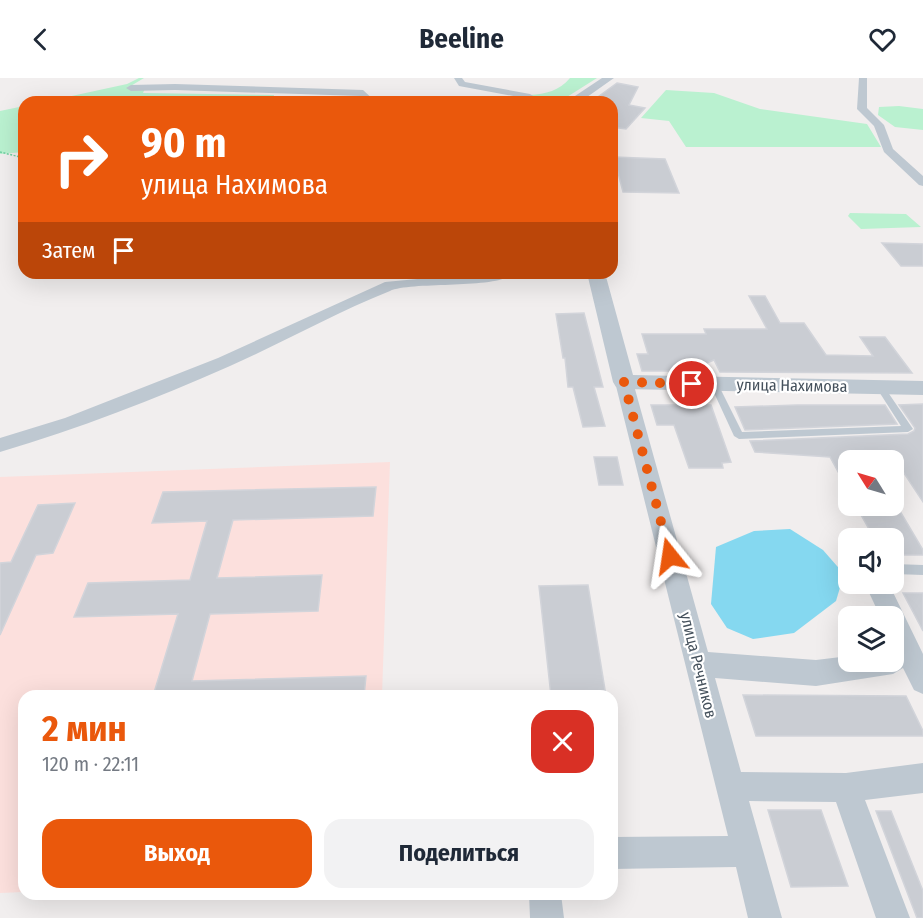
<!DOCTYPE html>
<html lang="ru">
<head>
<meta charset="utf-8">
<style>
  :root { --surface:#fff; --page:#f2f2f3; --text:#1f2937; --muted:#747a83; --accent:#ea580c }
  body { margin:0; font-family:"Fira Sans Condensed",sans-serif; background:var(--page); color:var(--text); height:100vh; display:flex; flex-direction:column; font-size:22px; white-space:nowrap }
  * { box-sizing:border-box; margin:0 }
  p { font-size:20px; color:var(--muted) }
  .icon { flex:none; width:33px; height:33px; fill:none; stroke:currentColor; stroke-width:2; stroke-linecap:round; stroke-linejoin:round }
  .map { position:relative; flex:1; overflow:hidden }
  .side { position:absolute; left:18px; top:612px; width:600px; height:210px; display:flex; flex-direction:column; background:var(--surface); border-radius:18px; box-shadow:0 6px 24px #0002 }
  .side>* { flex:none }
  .guide { position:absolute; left:18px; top:18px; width:600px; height:183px; border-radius:18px; box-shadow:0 6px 24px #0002; background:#ea580c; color:#fff; overflow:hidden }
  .needle { width:39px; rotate:307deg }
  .fabs { position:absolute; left:838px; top:372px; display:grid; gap:12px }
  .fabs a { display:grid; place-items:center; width:66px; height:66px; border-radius:12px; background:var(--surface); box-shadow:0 6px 24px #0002; font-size:30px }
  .pin { position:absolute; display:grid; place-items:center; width:51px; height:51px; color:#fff; margin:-26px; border:3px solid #fff; border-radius:50%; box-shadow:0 2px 6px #0007 }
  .me { position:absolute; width:66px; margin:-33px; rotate:345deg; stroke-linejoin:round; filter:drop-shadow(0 0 4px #0008) }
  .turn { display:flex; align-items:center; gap:21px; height:126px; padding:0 24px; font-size:27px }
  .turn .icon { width:78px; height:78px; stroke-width:2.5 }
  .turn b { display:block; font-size:42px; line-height:51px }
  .then { display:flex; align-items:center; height:57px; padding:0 24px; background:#0003; gap:12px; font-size:22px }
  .round { display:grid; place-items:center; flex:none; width:63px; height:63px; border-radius:18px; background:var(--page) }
  .overview { display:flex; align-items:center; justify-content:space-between; height:102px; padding:0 24px }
  h1 { font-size:36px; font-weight:700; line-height:45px; color:var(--accent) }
  .primary-button { display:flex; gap:12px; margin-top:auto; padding:12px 24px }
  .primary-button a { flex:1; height:69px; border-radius:18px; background:var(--accent); color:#fff; font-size:24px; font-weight:700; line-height:69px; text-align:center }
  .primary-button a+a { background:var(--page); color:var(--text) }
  header { display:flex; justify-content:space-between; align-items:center; height:78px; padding:0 24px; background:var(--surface); font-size:27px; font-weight:700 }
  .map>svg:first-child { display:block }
</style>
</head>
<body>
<header><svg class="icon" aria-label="back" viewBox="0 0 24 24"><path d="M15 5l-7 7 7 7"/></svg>Beeline<svg class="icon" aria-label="heart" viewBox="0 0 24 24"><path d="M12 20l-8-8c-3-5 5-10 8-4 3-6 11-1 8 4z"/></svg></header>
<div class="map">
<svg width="923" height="840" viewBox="0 0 923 840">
  <rect width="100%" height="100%" fill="#f1eeee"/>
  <path fill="#fce0dd" d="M390,384L382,618H24V814L0,815V399Z"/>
  <path fill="#baf1d0" d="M139,0H144L129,9L145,10L143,15L274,17L273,24H128L113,21L44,24L127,6Z
    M570,0H597L559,24H526L530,17C546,16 559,13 570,0Z
    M666,12L714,15L760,31L867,46L881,69H686L669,43L641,40Z
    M24,28V74L0,76V33Z
    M899,28L923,31V52L895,49L878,37L879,29Z
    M850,135L906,136L921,149L861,151L848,138Z"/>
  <path fill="#85d8f0" d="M790,451L823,472L844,496L836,523L794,555L753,561L727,550L711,526L716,469L754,453Z"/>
  <path fill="#cacdd3" stroke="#d2d4da" stroke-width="1.5" d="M617,5L638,9L629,27L645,30L626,51L612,49V24H591Z
    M614,79L665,81L679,115L623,114Z
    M882,165L923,166V188H901Z
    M749,218H765L780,245H804L826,277L873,278L860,259H885L912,295L720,294L714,282L697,289L699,293H642L637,276H648L642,256H706L704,251H767Z
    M584,235L603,309H594L605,348L583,349L573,309H568L565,280H563L556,236Z
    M923,326V424L894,380V373H851L857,382H849V414L830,379L755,374L750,363L908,356L914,353L915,350L899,327Z
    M651,327H711L731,384L722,385L723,390H689L674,347H657Z
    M797,327H885L897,346L745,352L735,329Z
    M594,379H617L623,407H599Z
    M376,409L373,438L233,442L217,500L322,497L318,533L210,536L192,603L366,598L364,618H153L178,536L74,539L88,505L190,502L207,443L152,445L163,414Z
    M75,425L53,475L36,477L0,557V485L11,484L38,427Z
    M856,428H897L923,472V477H894V460H874Z
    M588,507L606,618H551L539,508Z
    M903,515H923V553Z
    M743,617L906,618L923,653V658H756Z
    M768,732H821L848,808L791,809Z
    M876,733H891L923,813V840H917Z"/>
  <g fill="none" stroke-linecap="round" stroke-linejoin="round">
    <path stroke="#70d0a2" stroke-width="1.5" stroke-dasharray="2 1.5" stroke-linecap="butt" d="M0,74L24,80"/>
    <path fill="#bec8d1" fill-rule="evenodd" d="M714,303L718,306L742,354L901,348L876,309L880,306L883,307L913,351L908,354L739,361L734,358L710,306Z
      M894,486L923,487V497L894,496Z"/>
    <path fill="#bec8d1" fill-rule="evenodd" d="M454,0H462L465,4L530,16L538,21L537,24H527L524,20L459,8Z
      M859,0H867V30L884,47L893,71L923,98V108L919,107L884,74L874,48L857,31Z
      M175,6L363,12L376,24H366L360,18L175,12L131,13L126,10L131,7Z
      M482,195H514C499,212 413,203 390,213C335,235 284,264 230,288C155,321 78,351 0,374V360L65,340L218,280L385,204Z
      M624,298L630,300L633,304L708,574L816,582L849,578V584H894V538H880L865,506H889L923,576V616L914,612L903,590L893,596L816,608L715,600L741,694L846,695L923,685V715L865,722L910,840H876L836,724L749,723L782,840H748L736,789L612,791V759L728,758L615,304L618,300Z
      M529,816H561L564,840H530Z"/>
    <path fill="#bec8d1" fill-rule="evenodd" d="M602,0H614L580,24H566Z
      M587,195H605L633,297L923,303V317L624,311L616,309L613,304Z"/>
  </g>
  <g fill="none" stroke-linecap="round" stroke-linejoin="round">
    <path stroke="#ea580c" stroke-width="10" stroke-dasharray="0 18" d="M670,478L624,304L692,306"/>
  </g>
  <g text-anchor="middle" stroke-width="4.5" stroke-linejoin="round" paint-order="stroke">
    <g font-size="16" fill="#45515c" stroke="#fff">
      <text transform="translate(792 307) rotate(1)" y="6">улица Нахимова</text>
      <text transform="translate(699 587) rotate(76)" y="6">улица Речников</text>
    </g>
  </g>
</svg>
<div class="fabs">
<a><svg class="needle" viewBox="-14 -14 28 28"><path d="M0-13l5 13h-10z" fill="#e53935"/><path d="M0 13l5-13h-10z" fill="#747a83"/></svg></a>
<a><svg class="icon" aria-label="sound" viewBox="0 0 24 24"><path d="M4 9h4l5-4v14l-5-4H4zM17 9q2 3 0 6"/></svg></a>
<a><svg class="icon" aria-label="layers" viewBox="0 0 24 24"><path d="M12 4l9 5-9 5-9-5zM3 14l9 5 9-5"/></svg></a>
</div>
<div class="pin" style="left:692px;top:306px;background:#d93025"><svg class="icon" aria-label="arrive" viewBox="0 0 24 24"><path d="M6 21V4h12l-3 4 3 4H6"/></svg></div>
<svg class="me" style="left:670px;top:478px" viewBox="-20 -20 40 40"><path d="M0-17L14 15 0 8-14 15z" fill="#ea580c" stroke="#fff" stroke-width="4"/></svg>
<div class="guide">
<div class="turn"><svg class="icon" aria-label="right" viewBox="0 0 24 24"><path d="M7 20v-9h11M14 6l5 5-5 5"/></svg><div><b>90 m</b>улица Нахимова</div></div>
<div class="then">Затем<svg class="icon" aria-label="arrive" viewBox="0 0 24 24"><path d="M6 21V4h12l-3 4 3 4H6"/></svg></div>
</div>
<section class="side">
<div class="overview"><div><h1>2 мин</h1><p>120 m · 22:11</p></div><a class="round" style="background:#d93025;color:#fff"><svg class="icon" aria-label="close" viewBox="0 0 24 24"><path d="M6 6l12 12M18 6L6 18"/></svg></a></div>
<div class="primary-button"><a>Выход</a><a>Поделиться</a></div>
</section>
</div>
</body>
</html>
